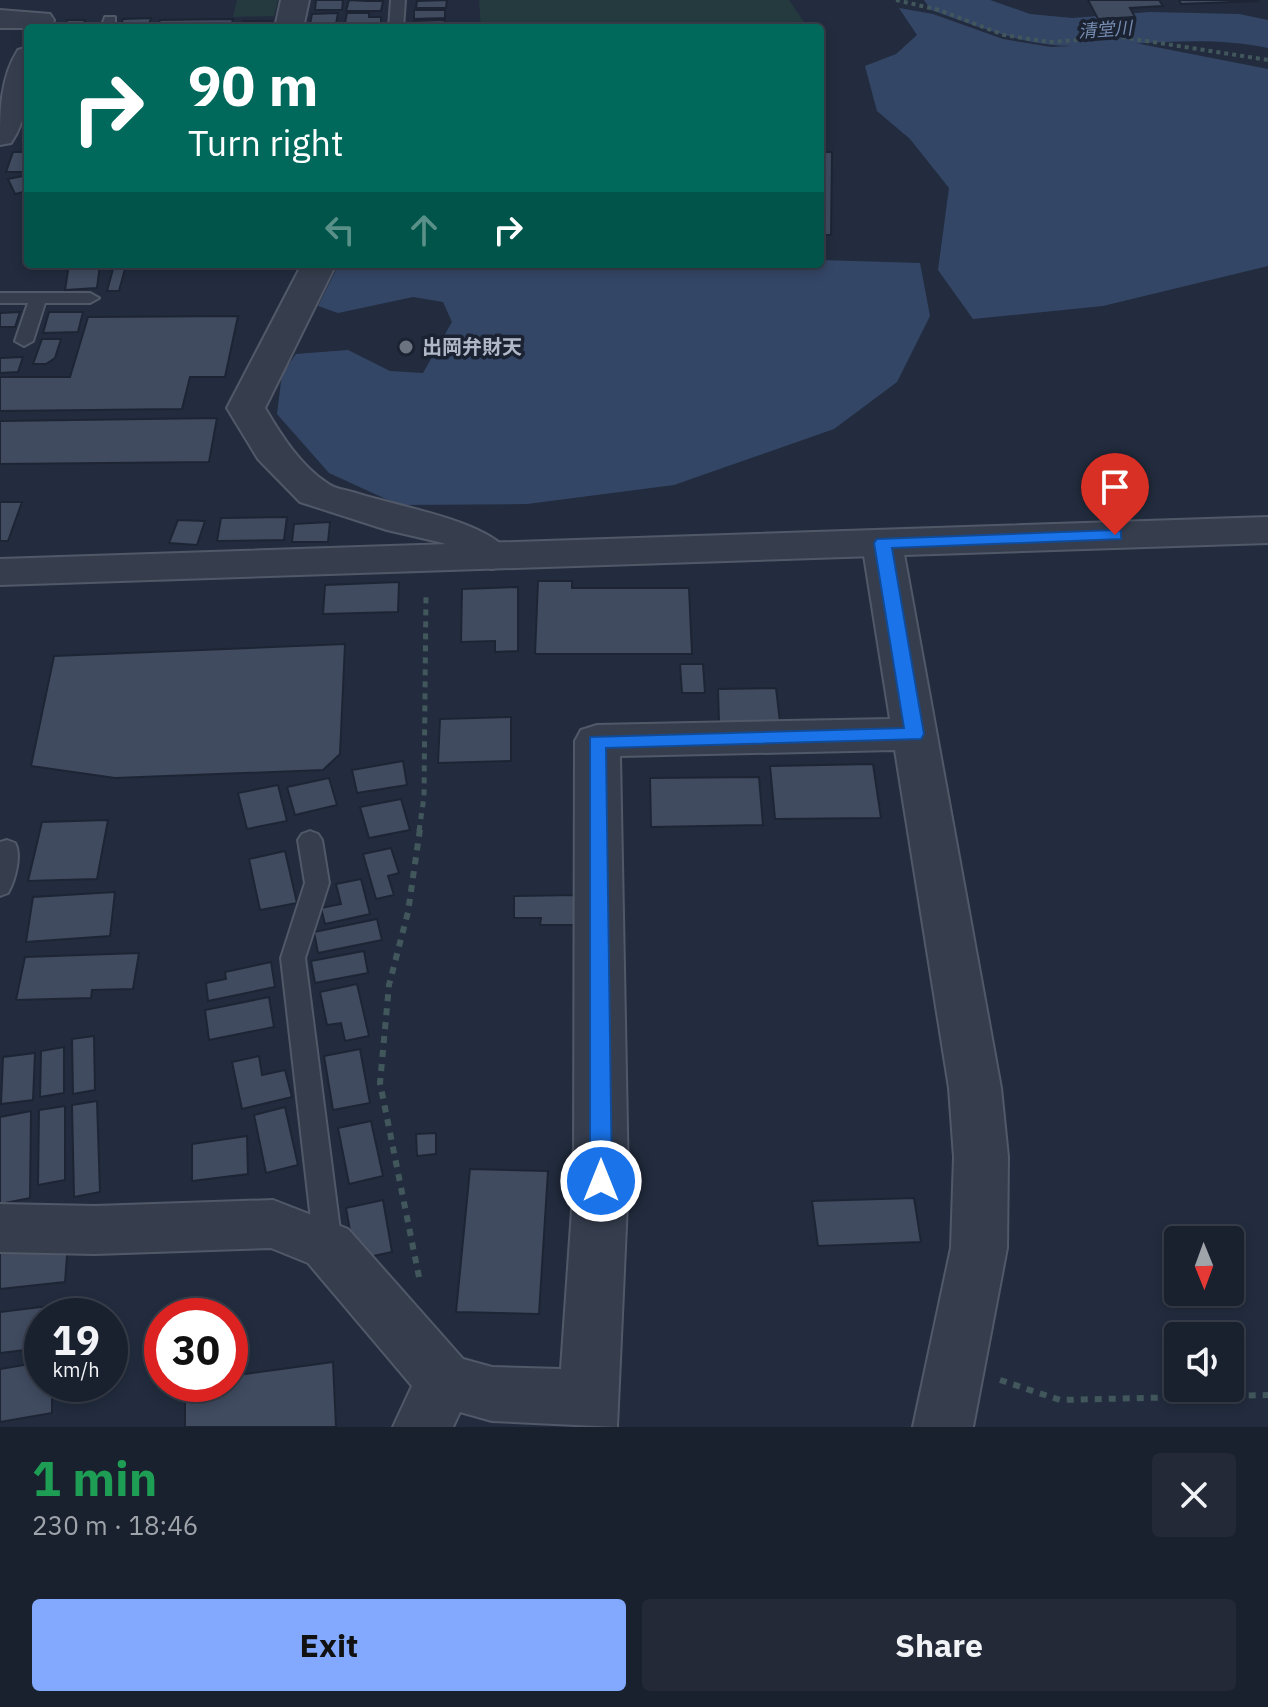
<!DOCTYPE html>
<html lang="en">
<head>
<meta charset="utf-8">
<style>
  :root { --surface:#1a212e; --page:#232936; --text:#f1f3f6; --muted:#9fa3aa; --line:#383e4a; --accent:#82a9fd }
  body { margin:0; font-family:"IBM Plex Sans","Noto Sans JP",sans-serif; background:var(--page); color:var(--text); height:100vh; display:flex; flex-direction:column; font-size:30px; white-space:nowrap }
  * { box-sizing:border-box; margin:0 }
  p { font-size:26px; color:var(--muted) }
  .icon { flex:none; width:44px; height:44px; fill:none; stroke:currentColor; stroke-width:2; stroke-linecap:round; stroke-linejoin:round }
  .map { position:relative; height:1427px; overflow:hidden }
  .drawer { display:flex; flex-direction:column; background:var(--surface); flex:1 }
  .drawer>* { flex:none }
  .top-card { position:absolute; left:24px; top:24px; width:800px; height:244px; border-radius:8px; box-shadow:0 4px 12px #0003,0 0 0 2px var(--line); background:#00695c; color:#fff; overflow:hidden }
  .needle { width:52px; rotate:179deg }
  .controls { position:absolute; left:1164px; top:1226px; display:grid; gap:16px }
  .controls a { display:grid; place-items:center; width:80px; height:80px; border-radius:8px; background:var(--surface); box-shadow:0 4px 12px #0003,0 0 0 2px var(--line); font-size:40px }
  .speed { position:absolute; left:24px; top:1298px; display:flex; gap:16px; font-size:40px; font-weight:700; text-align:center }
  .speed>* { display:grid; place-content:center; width:104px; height:104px; border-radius:50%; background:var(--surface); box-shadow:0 4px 12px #0003,0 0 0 2px var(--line); line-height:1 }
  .speed small { font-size:20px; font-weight:400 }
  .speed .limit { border:12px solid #d22; background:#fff; color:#111 }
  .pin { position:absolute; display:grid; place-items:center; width:68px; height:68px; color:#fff; margin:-82px -34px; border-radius:50% 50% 50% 0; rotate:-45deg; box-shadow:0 0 8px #0007 }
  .pin .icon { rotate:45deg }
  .me { position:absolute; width:88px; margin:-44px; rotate:0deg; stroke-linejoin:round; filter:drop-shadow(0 0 6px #0008) }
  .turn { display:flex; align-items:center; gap:28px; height:168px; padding:0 32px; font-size:36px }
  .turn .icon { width:104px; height:104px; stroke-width:2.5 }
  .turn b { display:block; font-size:56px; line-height:68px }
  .lanes { display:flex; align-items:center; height:76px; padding:0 32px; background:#0003; justify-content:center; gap:40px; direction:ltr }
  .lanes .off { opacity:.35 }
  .round { display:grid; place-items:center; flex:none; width:84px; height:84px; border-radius:8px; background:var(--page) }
  .overview { display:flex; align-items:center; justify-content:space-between; height:136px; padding:0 32px }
  h1 { font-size:48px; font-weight:700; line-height:60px; color:#1e9e55 }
  .action { display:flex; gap:16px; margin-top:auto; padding:16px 32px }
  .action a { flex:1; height:92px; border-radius:8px; background:var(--accent); color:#111; font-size:32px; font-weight:700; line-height:92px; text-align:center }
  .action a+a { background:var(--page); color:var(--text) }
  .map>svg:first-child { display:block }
</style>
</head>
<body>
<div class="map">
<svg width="1268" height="1427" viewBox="0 0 1268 1427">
  <rect width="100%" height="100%" fill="#222c3e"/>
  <path fill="#243a3f" d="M237,0H278L274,16L233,17Z
    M479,0H789L808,28H481Z"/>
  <path fill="#344666" d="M899,8L933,14L1003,39L1051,47L1135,43L1268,69V266L1103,306L973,319L938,270L949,188L910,139L877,111L865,66L896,54L917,35Z
    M820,260L920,263L930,316L897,382L834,429L674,485L527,504L399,505L329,473L277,414L282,374L296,354L348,350L390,371L423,373L452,322L443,302L413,297L338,313L318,306L339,264H820Z"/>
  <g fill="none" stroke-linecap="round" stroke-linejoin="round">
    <path fill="#344666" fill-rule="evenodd" d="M924,0H990L1030,14L1072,18L1150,12L1239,14L1268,20V48C1201,34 1139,46 1073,46C1023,46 977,26 931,10Z"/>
  </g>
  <path fill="#404b60" stroke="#1d2534" stroke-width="2" d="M316,0H343L342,10H315Z
    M349,0L367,1H383L381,11H346Z
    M447,0L446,8H416L417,1Z
    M1088,0H1159L1163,6L1130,8L1135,17L1098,19Z
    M1179,0H1257L1258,1L1181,4Z
    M414,10H445V18L414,19Z
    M338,13L336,24H310L312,14Z
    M347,13H369V17H381V23H345Z
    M151,18L148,28H120L123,19Z
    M233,19L231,28H157L160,20Z
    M67,20H85L83,26H91L64,28Z
    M445,20L444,28H414V21Z
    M243,21H272L270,28H241Z
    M13,152H28V167L22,172H6Z
    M820,152H832L831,235H820Z
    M28,175V191L15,194L8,179Z
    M69,264H100L97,288L65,290Z
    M113,269H125L119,291H107Z
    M20,312L15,327H0V313Z
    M49,312H83L78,332L43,333Z
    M238,316L225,377H190L182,409L0,411V377H70L88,317Z
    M42,339H61L55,358L46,364H33Z
    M23,357L18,372L0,373V358Z
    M217,418L209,462L0,464V421Z
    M0,502H22L8,541H0Z
    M287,517L284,540L217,541L221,518Z
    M178,520L205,521L197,545L169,543Z
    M330,522L328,542H292L294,524Z
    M538,581H572V588H689L692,654H535Z
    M399,582L398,612L323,614L325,585Z
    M518,587V651L495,652V641L461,642L462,589Z
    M345,644L340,754L323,770L115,778L31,766L54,656Z
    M680,664H703L705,693H682Z
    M776,688L780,722H719L718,689Z
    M511,717V761L438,763L440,719Z
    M403,761L407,785L357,793L352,770Z
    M873,764L881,818L775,819L770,766Z
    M759,777L763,825L651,827L650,778Z
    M329,778L337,805L295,815L287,787Z
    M278,785L287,821L247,829L238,793Z
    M401,799L410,830L369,838L360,807Z
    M108,820L97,879L28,881L42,822Z
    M391,848L399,873L388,876L394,895L376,899L363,854Z
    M285,851L297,903L260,910L249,859Z
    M361,879L370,914L325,924L321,908L341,904L336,884Z
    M115,892L110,936L26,942L33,897Z
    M577,895L576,925H540L541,918H514V896Z
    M377,919L382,940L318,953L314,932Z
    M364,951L368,973L315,983L311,961Z
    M139,953L133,989L92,990L91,998L16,1000L25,957Z
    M271,962L275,987L208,1001L206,983L226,979L225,972Z
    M357,984L369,1036L345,1041L341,1023L327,1025L320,992Z
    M269,997L274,1027L209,1040L205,1010Z
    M94,1036L95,1090L73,1094L72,1039Z
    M64,1047V1093L40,1097L41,1051Z
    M360,1049L370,1103L333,1110L324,1056Z
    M35,1053L33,1100L1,1104L3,1057Z
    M259,1056L262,1075L285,1070L292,1097L242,1109L232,1062Z
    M97,1101L100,1192L74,1197L72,1105Z
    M65,1106V1180L38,1185L39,1110Z
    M285,1107L298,1165L266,1173L254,1115Z
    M31,1111L30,1198L0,1204V1117Z
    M371,1121L383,1176L349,1184L338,1128Z
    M436,1133V1154L417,1156L416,1134Z
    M247,1136L248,1174L192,1181V1144Z
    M470,1169L548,1171L539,1314L456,1312Z
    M914,1198L921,1242L818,1246L812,1201Z
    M383,1200L392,1252L355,1260L346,1208Z
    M68,1243L65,1282L0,1289V1251Z
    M57,1305L56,1316H42V1348L0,1353V1312Z
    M42,1362V1384H52V1413L0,1422V1369Z
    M333,1362L336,1427H185V1384H230V1376Z"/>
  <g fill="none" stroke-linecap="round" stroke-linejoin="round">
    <defs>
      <path id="service" d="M391,0H405L403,28H389Z
        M105,17H115V28H101Z
        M0,293H90L99,298L90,303H45L33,341L24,346L15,341L28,303H0Z
        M310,831L318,834L322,840L329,883L305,958L342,1246L338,1255L328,1258L318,1255L314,1246L281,958L305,883L298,840L302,834Z
        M7,840L15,843C22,855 15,881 8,893L0,896V842Z"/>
      <path id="minor" d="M281,0H309L303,28H275Z
        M0,10L50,14L54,20L52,28H28V34L24,28H0Z
        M28,47C28,80 31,114 11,143L0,145C0,112 0,78 18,50Z
        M302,264H336L265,408C281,435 300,465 327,483C334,489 347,490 356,493C398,507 489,520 512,556L506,565L492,569L478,565L443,543L387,530L300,502L258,459L227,408Z
        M882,530L896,534L902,543L1001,1088L1008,1157L1007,1248L973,1427H913L951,1248L954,1157L949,1088L895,750L620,756L628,1181L617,1427L492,1421L460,1412L453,1427H393L412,1386L308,1263L271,1248L95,1254L0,1252V1204L95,1206L273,1200L348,1229L463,1359L492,1367L561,1369L574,1181L575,741L581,730L597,725L890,719L862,543L868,534Z"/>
      <path id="tertiary" d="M1268,517V543L0,585V559Z"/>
    </defs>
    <use href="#service" stroke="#515968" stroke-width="4"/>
    <use href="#minor" stroke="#515968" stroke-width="4"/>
    <use href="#tertiary" stroke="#515968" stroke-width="4"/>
    <path stroke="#42575c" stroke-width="4" stroke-dasharray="4 4" stroke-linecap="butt" d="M896,0L939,10L1004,35L1049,42L1121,37L1268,60"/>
    <path stroke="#42575c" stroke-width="5" stroke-dasharray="6 6" stroke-linecap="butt" d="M419,831L424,797L426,592"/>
    <path stroke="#42575c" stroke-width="6" stroke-dasharray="7 7" stroke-linecap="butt" d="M419,1277L380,1083L389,985L408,912L420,829
      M1000,1380L1060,1400L1268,1395"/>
    <use href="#service" fill="#363e4e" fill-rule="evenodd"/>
    <use href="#minor" fill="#363e4e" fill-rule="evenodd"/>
    <use href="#tertiary" fill="#363e4e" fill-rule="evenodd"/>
  </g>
  <path fill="#1a73e8" stroke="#114b97" stroke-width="2" d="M1115,530L1121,531V539L892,548L924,734L921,739L606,748L612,1181L609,1188L601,1190L593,1188L590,1181V737L904,728L874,543L877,539Z"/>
  <circle fill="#6b7280" stroke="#1b2332" stroke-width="3" cx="406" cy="347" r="8"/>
  <g text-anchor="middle" stroke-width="7" stroke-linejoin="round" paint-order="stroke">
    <g font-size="18" font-style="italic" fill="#778db2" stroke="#1b2332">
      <text transform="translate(1105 30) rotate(-4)" y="6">清堂川</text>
    </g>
    <g font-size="20" font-weight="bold" fill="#b1b9c9" stroke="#1b2332" text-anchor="start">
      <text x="422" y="354">出岡弁財天</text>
    </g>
  </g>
</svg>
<div class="controls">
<a><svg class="needle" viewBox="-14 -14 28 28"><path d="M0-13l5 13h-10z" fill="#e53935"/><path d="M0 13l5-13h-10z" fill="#9fa3aa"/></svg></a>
<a><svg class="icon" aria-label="sound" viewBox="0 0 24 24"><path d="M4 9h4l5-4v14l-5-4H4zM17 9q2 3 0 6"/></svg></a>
</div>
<div class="speed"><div>19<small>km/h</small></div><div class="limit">30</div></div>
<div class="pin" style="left:1115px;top:535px;background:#d93025"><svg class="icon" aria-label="arrive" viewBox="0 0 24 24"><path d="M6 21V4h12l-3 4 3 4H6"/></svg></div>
<svg class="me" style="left:601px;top:1181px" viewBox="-20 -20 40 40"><circle r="17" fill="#1a73e8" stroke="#fff" stroke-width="3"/><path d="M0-11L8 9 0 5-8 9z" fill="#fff"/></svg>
<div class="top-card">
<div class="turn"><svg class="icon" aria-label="right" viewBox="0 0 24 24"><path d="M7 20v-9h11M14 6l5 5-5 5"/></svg><div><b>90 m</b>Turn right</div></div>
<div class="lanes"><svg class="icon off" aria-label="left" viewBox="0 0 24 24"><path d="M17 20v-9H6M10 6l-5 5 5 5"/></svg><svg class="icon off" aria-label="ahead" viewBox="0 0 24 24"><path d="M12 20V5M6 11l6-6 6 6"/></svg><svg class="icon" aria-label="right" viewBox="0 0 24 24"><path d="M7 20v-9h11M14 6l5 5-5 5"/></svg></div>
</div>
</div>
<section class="drawer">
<div class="overview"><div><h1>1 min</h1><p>230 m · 18:46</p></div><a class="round"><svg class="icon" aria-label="close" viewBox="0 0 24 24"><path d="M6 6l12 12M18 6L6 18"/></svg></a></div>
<div class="action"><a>Exit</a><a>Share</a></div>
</section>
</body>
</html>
